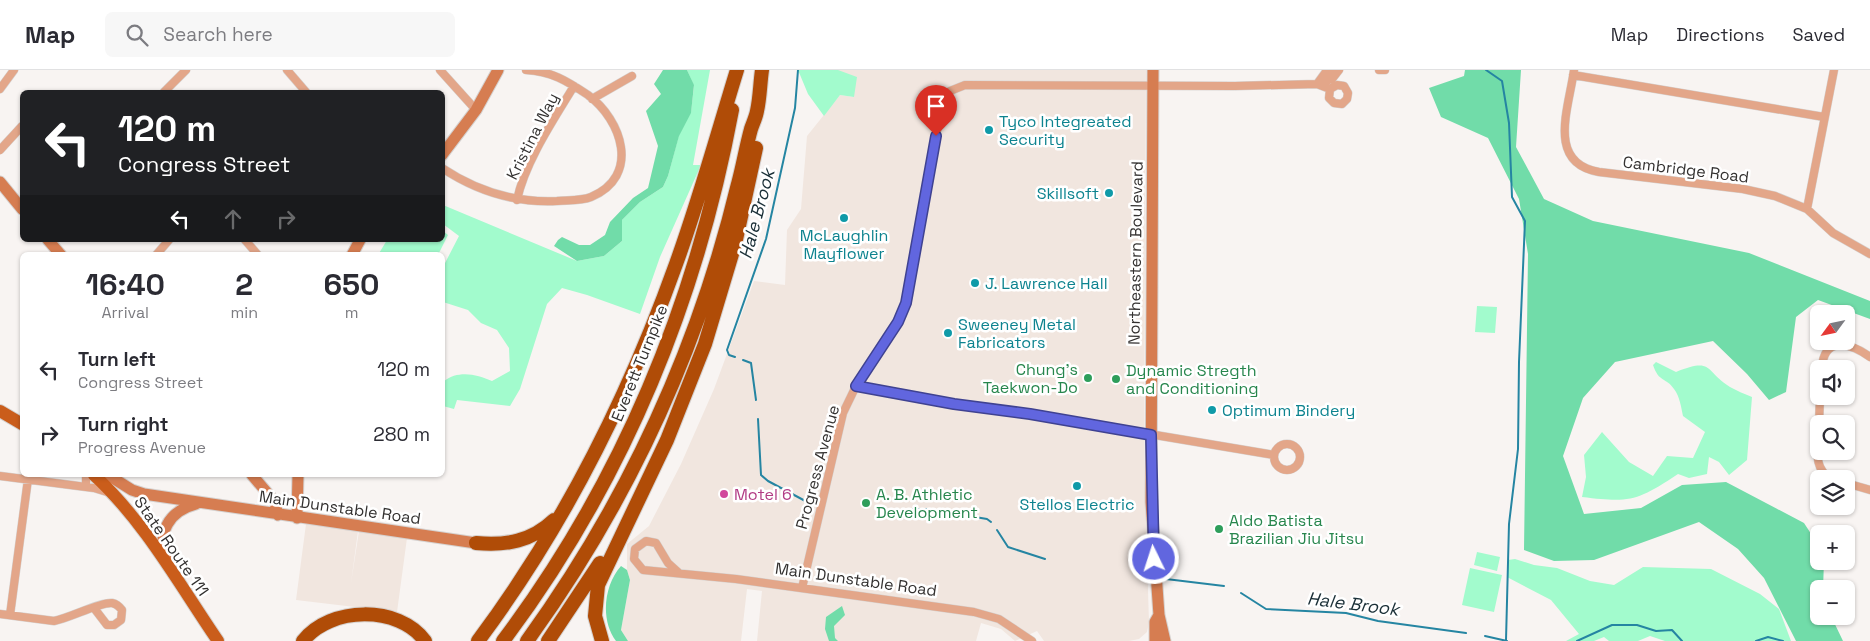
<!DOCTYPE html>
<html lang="en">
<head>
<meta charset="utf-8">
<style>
  :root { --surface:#fff; --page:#f7f7f7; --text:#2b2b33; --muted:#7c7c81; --line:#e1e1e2 }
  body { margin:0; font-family:"Space Grotesk",sans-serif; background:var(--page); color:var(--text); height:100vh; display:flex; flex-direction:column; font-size:19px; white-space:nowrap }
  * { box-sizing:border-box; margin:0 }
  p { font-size:16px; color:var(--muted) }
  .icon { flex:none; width:28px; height:28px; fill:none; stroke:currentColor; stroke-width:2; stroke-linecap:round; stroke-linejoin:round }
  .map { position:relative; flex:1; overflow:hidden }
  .details { position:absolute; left:20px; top:182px; width:425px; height:225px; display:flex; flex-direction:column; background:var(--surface); border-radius:8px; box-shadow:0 1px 4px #0004 }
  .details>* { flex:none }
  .hud { position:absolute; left:20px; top:20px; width:425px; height:152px; border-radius:8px; box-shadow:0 1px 4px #0004; background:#202124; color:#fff; overflow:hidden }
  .needle { width:32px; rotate:237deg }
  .tools { position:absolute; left:1810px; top:235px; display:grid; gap:10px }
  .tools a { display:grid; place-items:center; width:45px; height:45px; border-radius:8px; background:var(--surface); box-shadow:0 1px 4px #0004; font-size:25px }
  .pin { position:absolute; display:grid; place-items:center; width:42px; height:42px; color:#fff; margin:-51px -21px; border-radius:50% 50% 50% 0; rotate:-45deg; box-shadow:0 0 5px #0007 }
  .pin .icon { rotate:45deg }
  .me { position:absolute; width:55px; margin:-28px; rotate:356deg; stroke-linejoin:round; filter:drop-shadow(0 0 4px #0008) }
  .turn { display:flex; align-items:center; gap:18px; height:105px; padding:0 15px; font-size:22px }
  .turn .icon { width:65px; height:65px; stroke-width:2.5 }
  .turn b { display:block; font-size:35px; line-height:42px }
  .lanes { display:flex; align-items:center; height:48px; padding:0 15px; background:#0003; justify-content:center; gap:25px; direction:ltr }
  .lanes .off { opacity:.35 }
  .eta { display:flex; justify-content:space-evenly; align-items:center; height:85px; text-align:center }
  .eta b { font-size:30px; font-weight:700; line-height:35px }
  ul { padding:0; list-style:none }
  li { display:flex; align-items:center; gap:15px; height:65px; padding:0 15px }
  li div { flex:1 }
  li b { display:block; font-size:19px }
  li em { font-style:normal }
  header { display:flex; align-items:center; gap:30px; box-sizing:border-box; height:70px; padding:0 25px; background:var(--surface); border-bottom:1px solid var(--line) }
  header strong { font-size:24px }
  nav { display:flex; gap:28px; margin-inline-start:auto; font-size:18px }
  .search { width:350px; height:45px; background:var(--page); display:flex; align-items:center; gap:12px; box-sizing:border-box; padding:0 18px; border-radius:8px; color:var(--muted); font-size:19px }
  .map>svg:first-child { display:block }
</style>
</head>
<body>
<header>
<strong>Map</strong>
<div class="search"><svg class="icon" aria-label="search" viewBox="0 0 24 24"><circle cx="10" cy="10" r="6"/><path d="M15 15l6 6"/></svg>Search here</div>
<nav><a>Map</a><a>Directions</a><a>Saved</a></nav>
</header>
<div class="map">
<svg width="1870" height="571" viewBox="0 0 1870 571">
  <rect width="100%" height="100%" fill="#f8f4f2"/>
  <path fill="#f1e6df" d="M838,0H1146L1144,391L1149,552L1147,562L1139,569L1129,571H1044L1037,561L1015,571L1001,559L981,553L976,571H757L762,521L747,519L741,571H628L621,560L630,510L627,500V474L649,456L681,394L714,319L754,211L785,215L787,160L801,139L807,66L840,25L854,27Z
    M306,454L358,461L351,513L359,461L407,468L397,542L296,530Z"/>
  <path fill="#a2fbcd" d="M687,0H710L693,95H701L660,187L640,244L587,225L562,218L547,234L520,319L510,336L457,330L454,339L443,336L444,311C458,300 477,304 492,311L510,301L509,278L497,260L481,253L468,240L443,232V197L459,166L443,154V135L577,191L604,186L622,171V150L640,132L663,117L668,106L679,65L691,42L694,16Z
    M798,0H838L857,7L854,27L840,25L824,46L808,24Z
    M443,161L448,165L438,185H378L387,170H442Z
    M1477,236L1497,237L1495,263L1475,262Z
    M1656,292L1676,302C1714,287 1704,301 1730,317C1737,321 1745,324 1752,327L1747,390L1729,405L1719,392L1709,387L1707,404L1689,408L1678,404C1637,431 1631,433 1582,427L1586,407L1584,385L1602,362L1629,392L1653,406L1667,386L1693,388L1705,362L1683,346C1681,337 1680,327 1674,319C1666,307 1659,313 1653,295Z
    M1477,482L1500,487L1497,501L1474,495Z
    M1515,489L1534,495L1557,498L1590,511L1614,515L1643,497L1711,499L1760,524L1779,539L1791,571H1665L1650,566L1638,571H1609L1604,567L1594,571H1566L1579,564L1551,530L1507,507L1508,490Z
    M1470,498L1502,505L1494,542L1462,535Z"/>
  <path fill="#71dca9" d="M663,0H687L694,15L691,43L679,66L668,106L663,117L640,132L622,150V171L604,186L577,191L554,176L558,170L562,167L579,175H590L605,165L610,152L633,128L648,118L658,76L646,41L661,24L654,14Z
    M1465,0H1521L1516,77L1544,129L1593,151L1749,183L1870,231V249L1818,230L1796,247L1786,322L1769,330L1747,304L1713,271L1615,292L1583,328L1563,386L1584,444L1641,438L1682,415L1726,412L1804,453L1819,476V491H1824L1823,519H1819V546H1831L1843,571H1796L1764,508L1738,479L1699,452L1594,490L1554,491L1524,480L1528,184L1519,129L1488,68L1441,47L1429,18L1464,6Z
    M621,496L627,500L630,510L621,560L628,571H616C600,550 604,515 621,496Z
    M842,536L845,545L834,556L835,568L838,571H829L825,559L826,547Z"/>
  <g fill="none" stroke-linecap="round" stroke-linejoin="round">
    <path stroke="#2585a2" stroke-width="2" d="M1486,0L1502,11L1509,53L1512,127L1525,151L1519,292L1518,379L1509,454L1506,570
      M735,287L729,285L727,280L766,169L795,38L798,0
      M743,290L751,293L756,330
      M758,349L761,405L768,411L809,433
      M913,439H928L987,449L991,452
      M997,460L1008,477L1045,489
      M1166,509L1224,516
      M1241,523L1266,539L1346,543L1378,551L1466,563
      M1485,566L1507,571
      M1577,571L1612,555H1637L1656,561L1672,560L1682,571
      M1756,571L1768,567L1783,571"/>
    <defs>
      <path id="street" d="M287,0L306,22
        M440,0L476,40
        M1379,0H1385
        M1574,0C1569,38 1546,93 1599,102L1743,119L1775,126L1807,139L1833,163L1870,184
        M1573,5L1824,47
        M1317,14L1332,9L1339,0
        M1317,14L1325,3L1334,0
        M0,19L14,0
        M164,22L186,0
        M592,29L632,6
        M0,80L22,56
        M442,98C478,122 515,133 557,131C568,130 581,131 591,127C641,106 622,50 588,25C567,11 551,1 526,0
        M517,130C525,92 554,49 574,16
        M1807,139L1834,0
        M245,170L258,185
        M156,185L169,170
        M1822,299C1823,265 1851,273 1870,287
        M856,316L954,334L1030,344L1274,385
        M1819,354L1820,326
        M1819,362C1818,381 1813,398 1831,409
        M1274 387a13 13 0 1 1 26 0a13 13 0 1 1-26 0Z
        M0,406L94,418L107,422
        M1846,413L1870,420
        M86,417V405
        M679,503L668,493L656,473L646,471L635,479L634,489L643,500L736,509L974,542L999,549L1032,571
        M802,518L843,343L856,316L898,252L906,233L941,39L950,21L965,15L1235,16L1317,14L1330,19L1329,28L1334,33L1342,34L1347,29L1348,23L1344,16L1337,15L1330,19
        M0,544L54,551C70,548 100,532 112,533C117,534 119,536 122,540L121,550L114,555H107L94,538
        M10,545L28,409"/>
      <path id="secondary" d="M1153,0L1151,432L1159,545L1165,571
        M442,85L476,40L498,0
        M0,112L22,139
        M48,170L61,185
        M352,185L360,170
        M108,405L132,420L144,424L476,473
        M252,405L275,432L278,445
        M297,448L298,405
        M167,490C156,463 169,441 196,434
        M1155,571V552L1159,545"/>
      <path id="primary" d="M0,341L22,354
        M94,405C145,452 179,514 218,571"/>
      <path id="highway" d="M476,473C506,476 532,471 554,450
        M303,571C330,536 399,535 425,571
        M478,571C563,457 628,328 676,194C699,131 717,65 737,0
        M503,571C621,414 696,233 732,40
        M527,571C627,433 698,280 738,114C743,96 746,77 751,59C753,53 756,47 757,41C760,28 760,14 762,0
        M548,571L600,493
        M602,571L595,546L598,515L667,370L705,274L735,174L756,78"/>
    </defs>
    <use href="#street" stroke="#d5d1cf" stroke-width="9"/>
    <use href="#secondary" stroke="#d5d1cf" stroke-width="13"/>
    <use href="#primary" stroke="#d5d1cf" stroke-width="14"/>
    <use href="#highway" stroke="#d5d1cf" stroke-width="16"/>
    <use href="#street" stroke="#e3a689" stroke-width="8"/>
    <use href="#secondary" stroke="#d67d51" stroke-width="11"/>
    <use href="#primary" stroke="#ca5d1b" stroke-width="12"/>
    <use href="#highway" stroke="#b04c07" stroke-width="14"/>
  </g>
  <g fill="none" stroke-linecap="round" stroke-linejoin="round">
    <defs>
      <path id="route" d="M936,66L906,233L898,252L856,316L954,334L1030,344L1151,365L1154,489"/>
    </defs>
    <use href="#route" stroke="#3f4291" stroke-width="12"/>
    <use href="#route" stroke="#6166df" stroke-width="9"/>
  </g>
  <g fill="#0f9aa8" stroke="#fff" stroke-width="2">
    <circle cx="989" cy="60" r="5"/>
    <circle cx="1109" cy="123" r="5"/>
    <circle cx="844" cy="148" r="5"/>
    <circle cx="975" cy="213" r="5"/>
    <circle cx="948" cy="263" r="5"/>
    <circle cx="1212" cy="340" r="5"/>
    <circle cx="1077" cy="416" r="5"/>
  </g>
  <g fill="#2e9e5b" stroke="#fff" stroke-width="2">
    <circle cx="1088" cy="308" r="5"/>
    <circle cx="1116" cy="309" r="5"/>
    <circle cx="866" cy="433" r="5"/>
    <circle cx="1219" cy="459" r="5"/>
  </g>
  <circle fill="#d1479c" stroke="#fff" stroke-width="2" cx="724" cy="424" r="5"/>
  <g text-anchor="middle" stroke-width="5" stroke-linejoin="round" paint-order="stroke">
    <g font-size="16" fill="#0d838f" stroke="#fff" text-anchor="start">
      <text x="999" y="57">Tyco Integreated<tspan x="999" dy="18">Security</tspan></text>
      <text x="1099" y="129" text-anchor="end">Skillsoft</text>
      <text x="844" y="171" text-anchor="middle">McLaughlin<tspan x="844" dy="18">Mayflower</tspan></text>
      <text x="985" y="219">J. Lawrence Hall</text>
      <text x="958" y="260">Sweeney Metal<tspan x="958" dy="18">Fabricators</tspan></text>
      <text x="1222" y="346">Optimum Bindery</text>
      <text x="1077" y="440" text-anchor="middle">Stellos Electric</text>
    </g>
    <g font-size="16" fill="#333130" stroke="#fff">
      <text transform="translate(532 66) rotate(-63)" y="6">Kristina Way</text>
      <text transform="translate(1686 99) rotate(7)" y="6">Cambridge Road</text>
      <text transform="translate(1135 183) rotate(-89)" y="6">Northeastern Boulevard</text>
      <text transform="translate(639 293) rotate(-68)" y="6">Everett Turnpike</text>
      <text transform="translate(817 397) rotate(-75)" y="6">Progress Avenue</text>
      <text transform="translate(340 437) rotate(8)" y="6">Main Dunstable Road</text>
      <text transform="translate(172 476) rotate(55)" y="6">State Route 111</text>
      <text transform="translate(856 509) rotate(8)" y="6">Main Dunstable Road</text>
    </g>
    <g font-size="16" fill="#27864d" stroke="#fff" text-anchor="start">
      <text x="1078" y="305" text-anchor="end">Chung's<tspan x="1078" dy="18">Taekwon-Do</tspan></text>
      <text x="1126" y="306">Dynamic Stregth<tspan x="1126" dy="18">and Conditioning</tspan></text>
      <text x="876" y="430">A. B. Athletic<tspan x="876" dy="18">Development</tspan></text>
      <text x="1229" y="456">Aldo Batista<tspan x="1229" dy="18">Brazilian Jiu Jitsu</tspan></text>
    </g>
    <g font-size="16" fill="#b23c85" stroke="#fff" text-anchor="start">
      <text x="734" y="430">Motel 6</text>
    </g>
    <g font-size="18" font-style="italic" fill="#1a2f37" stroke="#fff">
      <text transform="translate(757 144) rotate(-75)" y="6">Hale Brook</text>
      <text transform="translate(1353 534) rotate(7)" y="6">Hale Brook</text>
    </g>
  </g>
</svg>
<div class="tools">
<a><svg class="needle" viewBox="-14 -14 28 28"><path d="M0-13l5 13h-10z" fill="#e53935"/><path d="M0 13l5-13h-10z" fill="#7c7c81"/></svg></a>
<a><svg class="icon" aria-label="sound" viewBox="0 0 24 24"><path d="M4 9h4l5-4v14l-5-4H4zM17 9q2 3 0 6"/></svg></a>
<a><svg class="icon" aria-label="search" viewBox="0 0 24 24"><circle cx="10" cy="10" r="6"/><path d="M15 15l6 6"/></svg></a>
<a><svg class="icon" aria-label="layers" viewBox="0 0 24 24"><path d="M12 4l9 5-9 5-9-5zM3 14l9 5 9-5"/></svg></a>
<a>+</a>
<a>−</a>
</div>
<div class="pin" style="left:936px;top:66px;background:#d93025"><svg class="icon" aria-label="arrive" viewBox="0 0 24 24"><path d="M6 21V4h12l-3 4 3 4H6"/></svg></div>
<svg class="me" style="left:1154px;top:489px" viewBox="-20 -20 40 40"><circle r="17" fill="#6166df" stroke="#fff" stroke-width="3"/><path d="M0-11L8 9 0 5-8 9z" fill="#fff"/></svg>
<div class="hud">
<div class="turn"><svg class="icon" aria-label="left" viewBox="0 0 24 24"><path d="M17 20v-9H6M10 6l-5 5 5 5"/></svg><div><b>120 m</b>Congress Street</div></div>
<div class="lanes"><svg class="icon" aria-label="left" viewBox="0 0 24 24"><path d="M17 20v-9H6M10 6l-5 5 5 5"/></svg><svg class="icon off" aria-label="ahead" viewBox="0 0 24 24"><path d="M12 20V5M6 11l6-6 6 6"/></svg><svg class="icon off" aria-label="right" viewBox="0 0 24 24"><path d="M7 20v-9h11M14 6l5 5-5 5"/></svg></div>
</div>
<section class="details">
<div class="eta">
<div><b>16:40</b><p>Arrival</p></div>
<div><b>2</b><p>min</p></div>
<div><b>650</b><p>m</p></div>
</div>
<ul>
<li><svg class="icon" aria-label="left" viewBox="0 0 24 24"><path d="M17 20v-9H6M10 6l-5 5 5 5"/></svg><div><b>Turn left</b><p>Congress Street</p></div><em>120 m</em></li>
<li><svg class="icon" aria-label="right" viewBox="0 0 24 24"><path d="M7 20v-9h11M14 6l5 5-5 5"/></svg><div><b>Turn right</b><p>Progress Avenue</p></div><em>280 m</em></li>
</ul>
</section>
</div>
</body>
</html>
